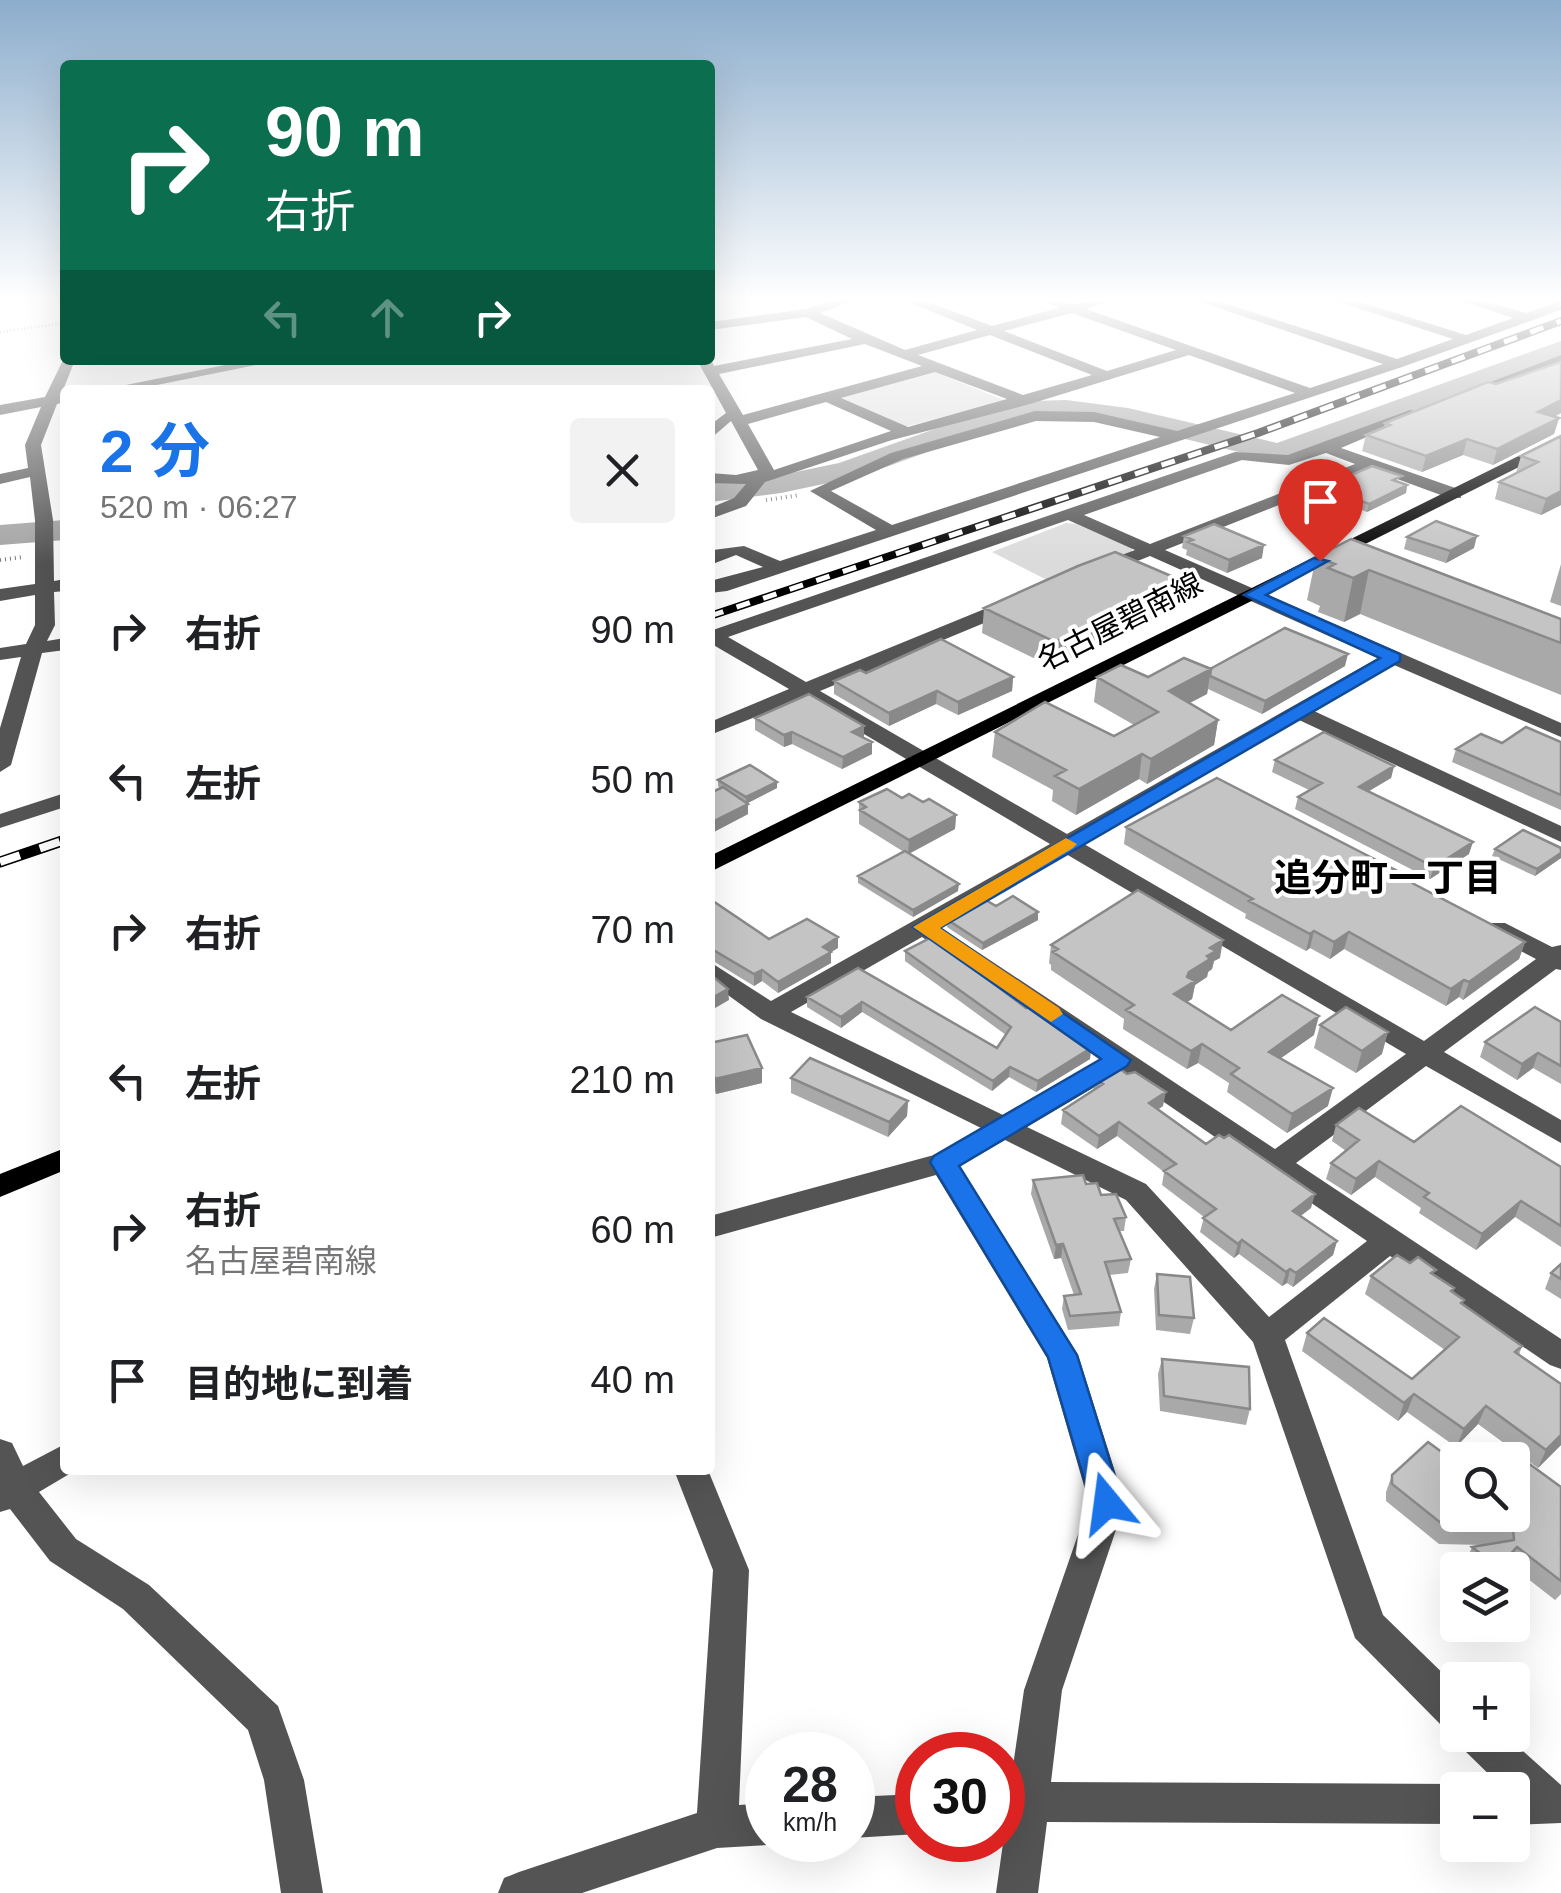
<!DOCTYPE html>
<html lang="ja">
<head>
<meta charset="utf-8">
<style>
  :root { --surface:#fff; --page:#f2f2f2; --text:#202124; --muted:#757577; --accent:#1a73e8 }
  body { margin:0; font-family:Helvetica,"Noto Sans JP",sans-serif; background:var(--page); color:var(--text); height:100vh; display:flex; flex-direction:column; font-size:38px; white-space:nowrap }
  * { box-sizing:border-box; margin:0 }
  p { font-size:32px; color:var(--muted) }
  .icon { flex:none; width:55px; height:55px; fill:none; stroke:currentColor; stroke-width:2; stroke-linecap:round; stroke-linejoin:round }
  .map { position:relative; flex:1; overflow:hidden }
  .sheet { position:absolute; left:60px; top:385px; width:655px; height:1090px; display:flex; flex-direction:column; background:var(--surface); border-radius:10px; box-shadow:0 10px 40px #0002 }
  .sheet>* { flex:none }
  .guide { position:absolute; left:60px; top:60px; width:655px; height:305px; border-radius:10px; box-shadow:0 10px 40px #0002; background:#0b6e4f; color:#fff; overflow:hidden }
  .fabs { position:absolute; left:1440px; top:1442px; display:grid; gap:20px }
  .fabs a { display:grid; place-items:center; width:90px; height:90px; border-radius:10px; background:var(--surface); box-shadow:0 10px 40px #0002; font-size:50px }
  .speed { position:absolute; left:745px; top:1732px; display:flex; gap:20px; font-size:50px; font-weight:700; text-align:center }
  .speed>* { display:grid; place-content:center; width:130px; height:130px; border-radius:50%; background:var(--surface); box-shadow:0 10px 40px #0002; line-height:1 }
  .speed small { font-size:25px; font-weight:400 }
  .speed .limit { border:15px solid #d22; background:#fff; color:#111 }
  .pin { position:absolute; display:grid; place-items:center; width:85px; height:85px; color:#fff; margin:-102px -42px; border-radius:50% 50% 50% 0; rotate:-45deg; box-shadow:0 0 10px #0007 }
  .pin .icon { rotate:45deg }
  .me { position:absolute; width:110px; margin:-55px; rotate:344deg; stroke-linejoin:round; filter:drop-shadow(0 0 8px #0008) }
  .turn { display:flex; align-items:center; gap:35px; height:210px; padding:0 40px; font-size:45px }
  .turn .icon { width:130px; height:130px; stroke-width:2.5 }
  .turn b { display:block; font-size:70px; line-height:85px }
  .lanes { display:flex; align-items:center; height:95px; padding:0 40px; background:#0003; justify-content:center; gap:50px; direction:ltr }
  .lanes .off { opacity:.35 }
  .round { display:grid; place-items:center; flex:none; width:105px; height:105px; border-radius:10px; background:var(--page) }
  .head { display:flex; align-items:center; justify-content:space-between; height:170px; padding:0 40px }
  h1 { font-size:60px; font-weight:700; line-height:75px; color:var(--accent) }
  ul { padding:0; list-style:none }
  li { display:flex; align-items:center; gap:30px; height:150px; padding:0 40px }
  li div { flex:1 }
  li b { display:block; font-size:38px }
  li em { font-style:normal }
  .map>svg:first-child { display:block }
</style>
</head>
<body>
<div class="map">
<svg width="1561" height="1893" viewBox="0 0 1561 1893">
  <rect width="100%" height="100%" fill="#fff"/>
  <path fill="#dbdbdb" d="M933,371L1006,401L904,427L839,399Z
    M1066,523L1076,524L1132,548V552L1049,581L992,552Z"/>
  <g fill="none" stroke-linecap="round" stroke-linejoin="round">
    <path fill="#a2a2a2" fill-rule="evenodd" d="M1561,341V358L1279,462L1128,425L1066,417L1033,419L991,429L861,476L781,493L710,502V482L781,475L839,463L971,416L1033,401L1066,400L1128,408L1277,443Z
      M65,520V540L0,545V525Z"/>
    <path stroke="#767676" stroke-width="2.5" stroke-dasharray="1 2.5" stroke-linecap="butt" d="M0,332L65,323"/>
    <path stroke="#767676" stroke-width="4" stroke-dasharray="1 4" stroke-linecap="butt" d="M766,500L800,495
      M0,560L23,557"/>
    <path fill="#545454" fill-rule="evenodd" d="M837,299H857L820,313L905,350L977,330L901,299H920L992,326L1059,308L1038,299L1073,304L1115,299L1086,309L1310,388L1383,364L1192,299H1212L1397,359L1453,339L1330,299H1351L1466,335L1513,318L1457,299H1478L1526,313L1561,301V310L1402,367L727,591L710,593V581L763,567L736,555L710,565L713,550L744,546L780,561L876,530L810,491L891,453L1035,411L1094,412L1177,431L1295,393L1189,355L1030,404L892,440L765,482L746,506L710,519V508L734,498L746,484L710,483V473L736,475L758,470L731,421L710,439V425L726,413L697,360L710,358L714,366L852,339L806,317L710,330V322L806,309ZM1072,313L1176,350L1107,371L1004,331ZM990,335L1092,375L1023,395L918,355ZM865,344L922,366L743,415L719,374ZM935,372L1007,399L908,427L841,398ZM826,402L891,431L774,470L748,424ZM1036,421L1094,422L1160,437L892,525L831,491L903,459Z
      M1561,355V364L1471,397L1459,394Z
      M65,356V360H75L61,395L65,402L57,404L41,445L53,520L54,581L65,579V591L54,592L55,625L47,641L65,638V650L42,653L11,765L0,772V728L21,657L0,660V648L26,644L35,625V595L0,601V589L35,584V520L30,477L0,484V474L28,468L25,445L41,407L0,415V405L45,397Z
      M250,360H281L132,390H101Z
      M1410,410L1423,413L1341,448L1461,490V498H1449L1370,469L1165,550L1561,723V737L1394,665L1314,711L1561,826V842L1299,720L1084,844L1424,1041L1536,959L1487,933L1484,928L1487,923H1505L1552,947L1561,945V970L1556,969L1444,1052L1561,1120V1143L1426,1066L1296,1163L1561,1339V1369L1550,1365L1390,1256L1285,1340L1383,1615L1458,1688V1734L1444,1728L1355,1638L1253,1342L1126,1200L1005,1140L960,1166L1078,1355L1125,1503L1062,1690L1051,1782L1458,1784L1473,1790H1458V1824L1047,1822L1038,1893H996L1005,1829L1002,1788L1010,1787L1024,1690L1089,1503L1047,1358L936,1175L710,1238V1216L934,1155L981,1128L761,1019L710,982V962L771,1001L1050,844L803,698L710,735V722L789,689L710,643V631L1235,452L1288,455ZM1326,453L1355,464L1150,544L1084,515L1242,460L1289,465ZM1068,520L1135,550L1093,566V574H1105L1150,556L1378,658L1067,834L820,691L1023,607V599H1009L806,682L728,637ZM1066,854L1406,1054L1275,1149L940,927ZM922,937L1101,1059L1003,1115L791,1012ZM1120,1072L1367,1241L1269,1317L1146,1184L1027,1127Z
      M65,793V807L0,828V814Z
      M0,1439L12,1443L23,1466L65,1444V1470H76L39,1492L76,1539L149,1585L278,1706L304,1780L323,1893H281L264,1780L248,1730L123,1609L50,1561L10,1509L0,1512Z
      M674,1470H708L749,1570L739,1805L768,1803V1840H779L768,1845L717,1848L582,1893H498L504,1878L519,1872L697,1813L713,1570Z
      M1457,1735H1505L1561,1785V1823L1512,1825V1790H1499L1503,1788L1463,1749Z
      M918,1794V1834L852,1838V1797Z"/>
    <path fill="#000" fill-rule="evenodd" d="M1561,435V446L710,872V856Z
      M65,1148V1170L0,1197V1174Z"/>
    <defs>
      <path id="rail-far1" d="M710,616L1258,433L1561,321"/>
      <path id="rail" d="M0,862L65,840"/>
    </defs>
    <use href="#rail-far1" stroke="#000" stroke-width="8"/>
    <use href="#rail" stroke="#000" stroke-width="11"/>
    <use href="#rail-far1" stroke="#fff" stroke-width="5" stroke-dasharray="14" stroke-linecap="butt"/>
    <use href="#rail" stroke="#fff" stroke-width="8" stroke-dasharray="21" stroke-linecap="butt"/>
  </g>
  <path fill="#a9a9a9" d="M1561,362V413L1554,417L1559,418L1554,434L1493,465L1463,455L1422,472L1362,451L1366,435L1384,428L1385,423Z
    M1561,436V505L1541,515L1495,499L1499,482L1516,473L1521,456Z
    M1400,483L1407,485L1406,493L1367,512L1322,495L1324,487Z
    M1184,536L1262,558L1227,573L1186,555L1187,550L1182,548Z
    M1407,537L1474,548L1446,563L1404,549Z
    M1316,557L1561,619V695L1360,614L1344,622L1318,612L1320,606L1307,600Z
    M1561,564V606L1550,602Z
    M1183,581L1180,606L1052,667L982,633L984,608Z
    M1345,666L1262,714L1208,689L1207,694L1189,703L1218,720L1214,745L1147,784L1139,779L1076,815L1052,801L1053,790L992,757L995,732L1114,736L1134,725L1094,702L1097,677H1148L1210,669Z
    M866,673L1013,677L1012,691L958,715L936,704L889,726L834,694V681Z
    M755,718L864,738L872,754L842,769L792,744L784,747L755,730Z
    M1561,742V810L1452,762L1456,749L1502,743Z
    M1275,760L1394,766L1391,778L1368,791L1469,854L1430,879L1295,809L1298,797L1309,790L1272,772Z
    M718,780L777,788L747,803L748,814L710,834V793L720,788L718,786Z
    M902,798L923,802L956,815L955,829L909,854L958,891L913,917L858,883V876L904,852L859,824V802Z
    M1126,827L1411,878L1410,881L1414,884L1525,942L1519,959L1463,1000L1459,997L1446,1006L1344,949L1330,959L1310,948L1306,951L1245,918L1246,914L1124,844Z
    M1561,848V858L1535,876L1492,856L1495,849Z
    M710,899L769,939L838,937V948L831,952V963L778,993L762,981L754,986L710,959Z
    M996,906L1038,912V920L982,950L947,927L948,920Z
    M1051,945L1220,958L1214,961L1212,969L1208,972L1207,977L1195,985L1192,999L1187,1002L1231,1030L1314,1035L1281,1058L1328,1106L1287,1133L1227,1092L1229,1083L1198,1063L1187,1069L1123,1029L1124,1019L1051,970V965L1049,963Z
    M905,951L1026,1008L1091,1048L1090,1059L1036,1092L1009,1077L992,1091L862,1012L841,1028L807,1007V997L858,968L997,1048L1006,1035L905,961Z
    M1561,1022V1084L1533,1068L1517,1080L1480,1057L1485,1042Z
    M1320,1025L1382,1054L1356,1073L1314,1048Z
    M710,1043L762,1083L716,1094L710,1080Z
    M791,1078L908,1101L907,1116L888,1137L791,1093Z
    M1095,1079L1163,1106L1158,1109L1206,1144L1311,1208L1300,1216L1337,1241L1333,1255L1293,1287L1287,1283L1282,1286L1239,1254L1234,1258L1200,1232L1204,1217L1162,1185L1164,1172L1117,1136L1097,1149L1061,1124L1063,1110L1093,1091Z
    M1336,1125L1414,1142L1561,1167V1247L1515,1217L1476,1250L1419,1213L1421,1208L1375,1177L1351,1195L1326,1179L1331,1163L1346,1151L1332,1141Z
    M1033,1180L1086,1184L1126,1217L1124,1231H1119L1131,1259L1128,1273L1109,1275L1121,1312L1119,1326L1068,1330L1062,1309L1064,1296L1074,1295L1061,1258L1054,1259L1031,1194Z
    M1410,1263L1434,1275L1464,1300L1462,1304L1522,1346L1519,1355L1561,1445L1538,1468L1478,1424L1456,1447L1407,1412L1398,1421L1302,1351L1307,1333L1412,1379L1445,1350L1365,1294L1371,1276Z
    M1561,1264V1299L1545,1289L1551,1273Z
    M1157,1274L1194,1318L1190,1334L1156,1330L1154,1289Z
    M1162,1359L1250,1409L1246,1425L1160,1411L1158,1374Z
    M1392,1475L1458,1515L1561,1487V1594L1555,1600L1509,1564L1504,1570H1472L1465,1564L1472,1547L1484,1545L1439,1544L1386,1501V1492Z"/>
  <path fill="#898989" d="M1561,400V413L1534,428L1538,412Z
    M1559,418L1554,434L1493,465L1497,449Z
    M1467,439L1463,455L1422,472L1426,456Z
    M1407,485L1406,493L1367,512L1369,504Z
    M1561,491V505L1541,515L1546,499Z
    M1477,536L1474,548L1446,563L1450,551Z
    M1264,545L1262,558L1227,573L1229,560Z
    M1369,570L1360,614L1344,622L1353,578Z
    M1183,581L1180,606L1052,667L1055,642Z
    M1348,654L1345,666L1262,714L1265,701Z
    M1211,669L1207,694L1165,716L1169,691Z
    M1013,677L1012,691L958,715V702Z
    M937,691L936,704L889,726V713Z
    M1218,720L1214,745L1147,784L1151,759Z
    M864,726V738L852,732Z
    M792,732V744L784,747V735Z
    M872,742V754L842,769L843,757Z
    M1142,754L1139,779L1076,815L1079,789Z
    M1394,766L1391,778L1356,799L1359,787Z
    M777,782V788L746,804V797Z
    M748,804V814L710,834V823Z
    M956,815L955,829L908,854L909,840Z
    M1473,842L1469,854L1430,879L1434,867Z
    M1561,853V858L1535,876L1537,869Z
    M959,884L958,891L913,917V910Z
    M1038,912V920L982,950L983,943Z
    M1314,931L1310,948L1306,951L1310,934Z
    M1349,932L1344,949L1330,959L1334,942Z
    M838,937V948L831,952V963L778,993V982Z
    M1223,940L1220,958L1214,961L1212,969L1208,972L1207,977L1195,985L1192,999L1171,1012L1174,994L1189,972L1210,948Z
    M1525,942L1519,959L1463,1000L1469,982Z
    M762,970V981L754,986V974Z
    M1464,980L1459,997L1446,1006L1451,989Z
    M728,989L729,1000L710,1011V999Z
    M862,1002V1012L841,1028V1017Z
    M1319,1016L1314,1035L1264,1070L1269,1052Z
    M1388,1032L1382,1054L1356,1073L1362,1051Z
    M1202,1044L1198,1063L1187,1069L1191,1051Z
    M1091,1048L1090,1059L1036,1092L1038,1081Z
    M1538,1053L1533,1068L1517,1080L1522,1064Z
    M1010,1067L1009,1077L992,1091L993,1081Z
    M762,1068V1083L716,1094L715,1079Z
    M1333,1088L1328,1106L1287,1133L1292,1114Z
    M1166,1092L1163,1106L1147,1117L1149,1103Z
    M908,1101L907,1116L888,1137L889,1122Z
    M1119,1122L1117,1136L1097,1149L1099,1136Z
    M1379,1161L1375,1177L1351,1195L1356,1179Z
    M1315,1194L1311,1208L1289,1225L1293,1211Z
    M1521,1201L1515,1217L1476,1250L1482,1234Z
    M1242,1240L1239,1254L1234,1258L1238,1244Z
    M1337,1241L1333,1255L1293,1287L1296,1273Z
    M1063,1244L1061,1258L1054,1259L1056,1245Z
    M1290,1269L1287,1283L1282,1286L1286,1272Z
    M1414,1394L1407,1412L1398,1421L1404,1403Z
    M1486,1406L1478,1424L1456,1447L1464,1429Z
    M1561,1435V1445L1538,1468L1546,1450Z
    M1517,1547L1509,1564L1504,1570H1497Z"/>
  <path fill="#c4c4c4" stroke="#898989" stroke-width="2.5" d="M1561,362V400L1538,412L1559,418L1497,449L1467,439L1426,456L1366,435L1390,425L1385,423L1488,382L1496,384Z
    M1561,436V491L1546,499L1499,482L1538,462L1521,456Z
    M1372,466L1402,476L1393,480L1407,485L1369,504L1324,487Z
    M1436,521L1477,536L1450,551L1407,537Z
    M1214,524L1264,545L1229,560L1188,542L1193,540L1184,536Z
    M1351,539L1561,619V643L1369,570L1353,578L1328,568L1335,564L1316,557Z
    M1115,552L1183,581L1055,642L984,608L1078,566Z
    M1285,628L1348,654L1265,701L1210,676L1211,669H1210Z
    M941,639L1013,677L958,702L937,691L889,713L834,681L860,670L866,673Z
    M1184,658L1211,669L1169,691L1218,720L1151,759L1142,754L1079,789L1055,776L1066,770L995,732L1045,702L1114,736L1158,712L1097,677L1121,665L1148,677Z
    M809,694L864,726L852,732L872,742L843,757L792,732L784,735L755,718Z
    M1526,727L1561,742V795L1456,749L1481,734L1502,743Z
    M1324,732L1394,766L1359,787L1473,842L1434,867L1298,797L1322,783L1275,760Z
    M750,765L777,782L746,797L718,780Z
    M1217,778L1411,878L1408,879L1414,884L1525,942L1469,982L1464,980L1451,989L1349,932L1334,942L1314,931L1310,934L1249,901L1253,899L1126,827Z
    M723,787L748,804L710,823V793Z
    M887,789L902,798L909,794L923,802L929,799L956,815L909,840L860,810L866,807L859,802Z
    M1523,830L1561,848V853L1537,869L1495,849Z
    M905,851L959,884L913,910L858,876Z
    M1138,890L1223,940L1210,948L1216,951L1207,956L1210,959L1189,972L1187,977L1195,981L1174,994L1231,1030L1282,995L1319,1016L1269,1052L1333,1088L1292,1114L1231,1074L1239,1068L1202,1044L1191,1051L1126,1010L1134,1005L1053,952L1058,949L1051,945Z
    M1013,896L1038,912L983,943L948,920L984,899L996,906Z
    M710,899L769,939L807,919L838,937L823,947L831,952L778,982L762,970L754,974L710,948Z
    M932,937L1026,1008L1031,1005L1091,1048L1038,1081L1010,1067L993,1081L862,1002L841,1017L807,997L858,968L997,1048L1011,1027L905,951Z
    M710,974L728,989L710,999Z
    M1346,1007L1388,1032L1362,1051L1320,1025Z
    M1535,1007L1561,1022V1066L1538,1053L1522,1064L1485,1042Z
    M747,1035L762,1068L715,1079L710,1066V1043Z
    M810,1058L908,1101L889,1122L791,1078Z
    M1116,1066L1127,1074L1135,1072L1166,1092L1149,1103L1206,1144L1219,1135L1224,1138L1229,1135L1315,1194L1293,1211L1337,1241L1296,1273L1290,1269L1286,1272L1242,1240L1238,1244L1203,1218L1216,1209L1164,1171L1176,1164L1119,1122L1099,1136L1063,1110L1103,1084L1095,1079Z
    M1461,1106L1561,1167V1226L1521,1201L1482,1234L1424,1197L1429,1193L1379,1161L1356,1179L1331,1163L1359,1140L1336,1125L1359,1108L1414,1142Z
    M1083,1175L1086,1184L1097,1183L1101,1195L1116,1194L1126,1217L1114,1219L1131,1259L1105,1262L1121,1312L1070,1316L1064,1296L1081,1294L1063,1244L1056,1245L1033,1180Z
    M1397,1255L1410,1263L1418,1257L1436,1270L1431,1273L1454,1288L1451,1291L1464,1300L1461,1303L1522,1346L1515,1352L1561,1384V1435L1546,1450L1486,1406L1464,1429L1414,1394L1404,1403L1307,1333L1324,1318L1412,1379L1459,1337L1371,1276Z
    M1561,1264V1279L1551,1273Z
    M1157,1274L1190,1277L1194,1318L1159,1315Z
    M1162,1359L1249,1367L1250,1409L1164,1396Z
    M1428,1442L1458,1464V1515H1512V1471L1524,1460L1561,1487V1581L1517,1547L1498,1567L1472,1547L1514,1540L1513,1528L1446,1527L1392,1484V1475Z"/>
  <linearGradient id="sky" x2="0" y2="1"><stop stop-color="#8cadcc"/><stop offset="0.53" stop-color="#fff"/><stop offset="1" stop-color="#fff" stop-opacity="0"/></linearGradient>
  <rect width="1561" height="564" fill="url(#sky)"/>
  <path fill="#1a73e8" stroke="#114b97" stroke-width="2.5" d="M1314,558L1328,561L1266,595L1400,654V661L940,928L1131,1060L1127,1066L959,1166L1077,1355L1123,1503L1118,1513L1107,1517L1096,1513L1091,1503L1048,1357L930,1162L934,1156L1101,1059L913,927L1380,658L1244,595Z"/>
  <path fill="#f59e0b" d="M1066,838L1077,844L1073,848L940,928L1059,1008L1063,1014L1051,1022L913,927Z"/>
  <g text-anchor="middle" stroke-width="8" stroke-linejoin="round" paint-order="stroke">
    <g font-size="30" fill="#000" stroke="#fff">
      <text transform="translate(1120 622) rotate(-27)" y="10">名古屋碧南線</text>
    </g>
    <g font-size="38" font-weight="bold" fill="#000" stroke="#fff">
      <text x="1388" y="891">追分町一丁目</text>
    </g>
  </g>
</svg>
<div class="fabs">
<a><svg class="icon" aria-label="search" viewBox="0 0 24 24"><circle cx="10" cy="10" r="6"/><path d="M15 15l6 6"/></svg></a>
<a><svg class="icon" aria-label="layers" viewBox="0 0 24 24"><path d="M12 4l9 5-9 5-9-5zM3 14l9 5 9-5"/></svg></a>
<a>+</a>
<a>−</a>
</div>
<div class="speed"><div>28<small>km/h</small></div><div class="limit">30</div></div>
<div class="pin" style="left:1320px;top:561px;background:#d93025"><svg class="icon" aria-label="arrive" viewBox="0 0 24 24"><path d="M6 21V4h12l-3 4 3 4H6"/></svg></div>
<svg class="me" style="left:1107px;top:1503px" viewBox="-20 -20 40 40"><path d="M0-17L14 15 0 8-14 15z" fill="#1a73e8" stroke="#fff" stroke-width="4"/></svg>
<div class="guide">
<div class="turn"><svg class="icon" aria-label="right" viewBox="0 0 24 24"><path d="M7 20v-9h11M14 6l5 5-5 5"/></svg><div><b>90 m</b>右折</div></div>
<div class="lanes"><svg class="icon off" aria-label="left" viewBox="0 0 24 24"><path d="M17 20v-9H6M10 6l-5 5 5 5"/></svg><svg class="icon off" aria-label="ahead" viewBox="0 0 24 24"><path d="M12 20V5M6 11l6-6 6 6"/></svg><svg class="icon" aria-label="right" viewBox="0 0 24 24"><path d="M7 20v-9h11M14 6l5 5-5 5"/></svg></div>
</div>
<section class="sheet">
<div class="head"><div><h1>2 分</h1><p>520 m · 06:27</p></div><a class="round"><svg class="icon" aria-label="close" viewBox="0 0 24 24"><path d="M6 6l12 12M18 6L6 18"/></svg></a></div>
<ul>
<li><svg class="icon" aria-label="right" viewBox="0 0 24 24"><path d="M7 20v-9h11M14 6l5 5-5 5"/></svg><div><b>右折</b></div><em>90 m</em></li>
<li><svg class="icon" aria-label="left" viewBox="0 0 24 24"><path d="M17 20v-9H6M10 6l-5 5 5 5"/></svg><div><b>左折</b></div><em>50 m</em></li>
<li><svg class="icon" aria-label="right" viewBox="0 0 24 24"><path d="M7 20v-9h11M14 6l5 5-5 5"/></svg><div><b>右折</b></div><em>70 m</em></li>
<li><svg class="icon" aria-label="left" viewBox="0 0 24 24"><path d="M17 20v-9H6M10 6l-5 5 5 5"/></svg><div><b>左折</b></div><em>210 m</em></li>
<li><svg class="icon" aria-label="right" viewBox="0 0 24 24"><path d="M7 20v-9h11M14 6l5 5-5 5"/></svg><div><b>右折</b><p>名古屋碧南線</p></div><em>60 m</em></li>
<li><svg class="icon" aria-label="arrive" viewBox="0 0 24 24"><path d="M6 21V4h12l-3 4 3 4H6"/></svg><div><b>目的地に到着</b></div><em>40 m</em></li>
</ul>
</section>
</div>
</body>
</html>
